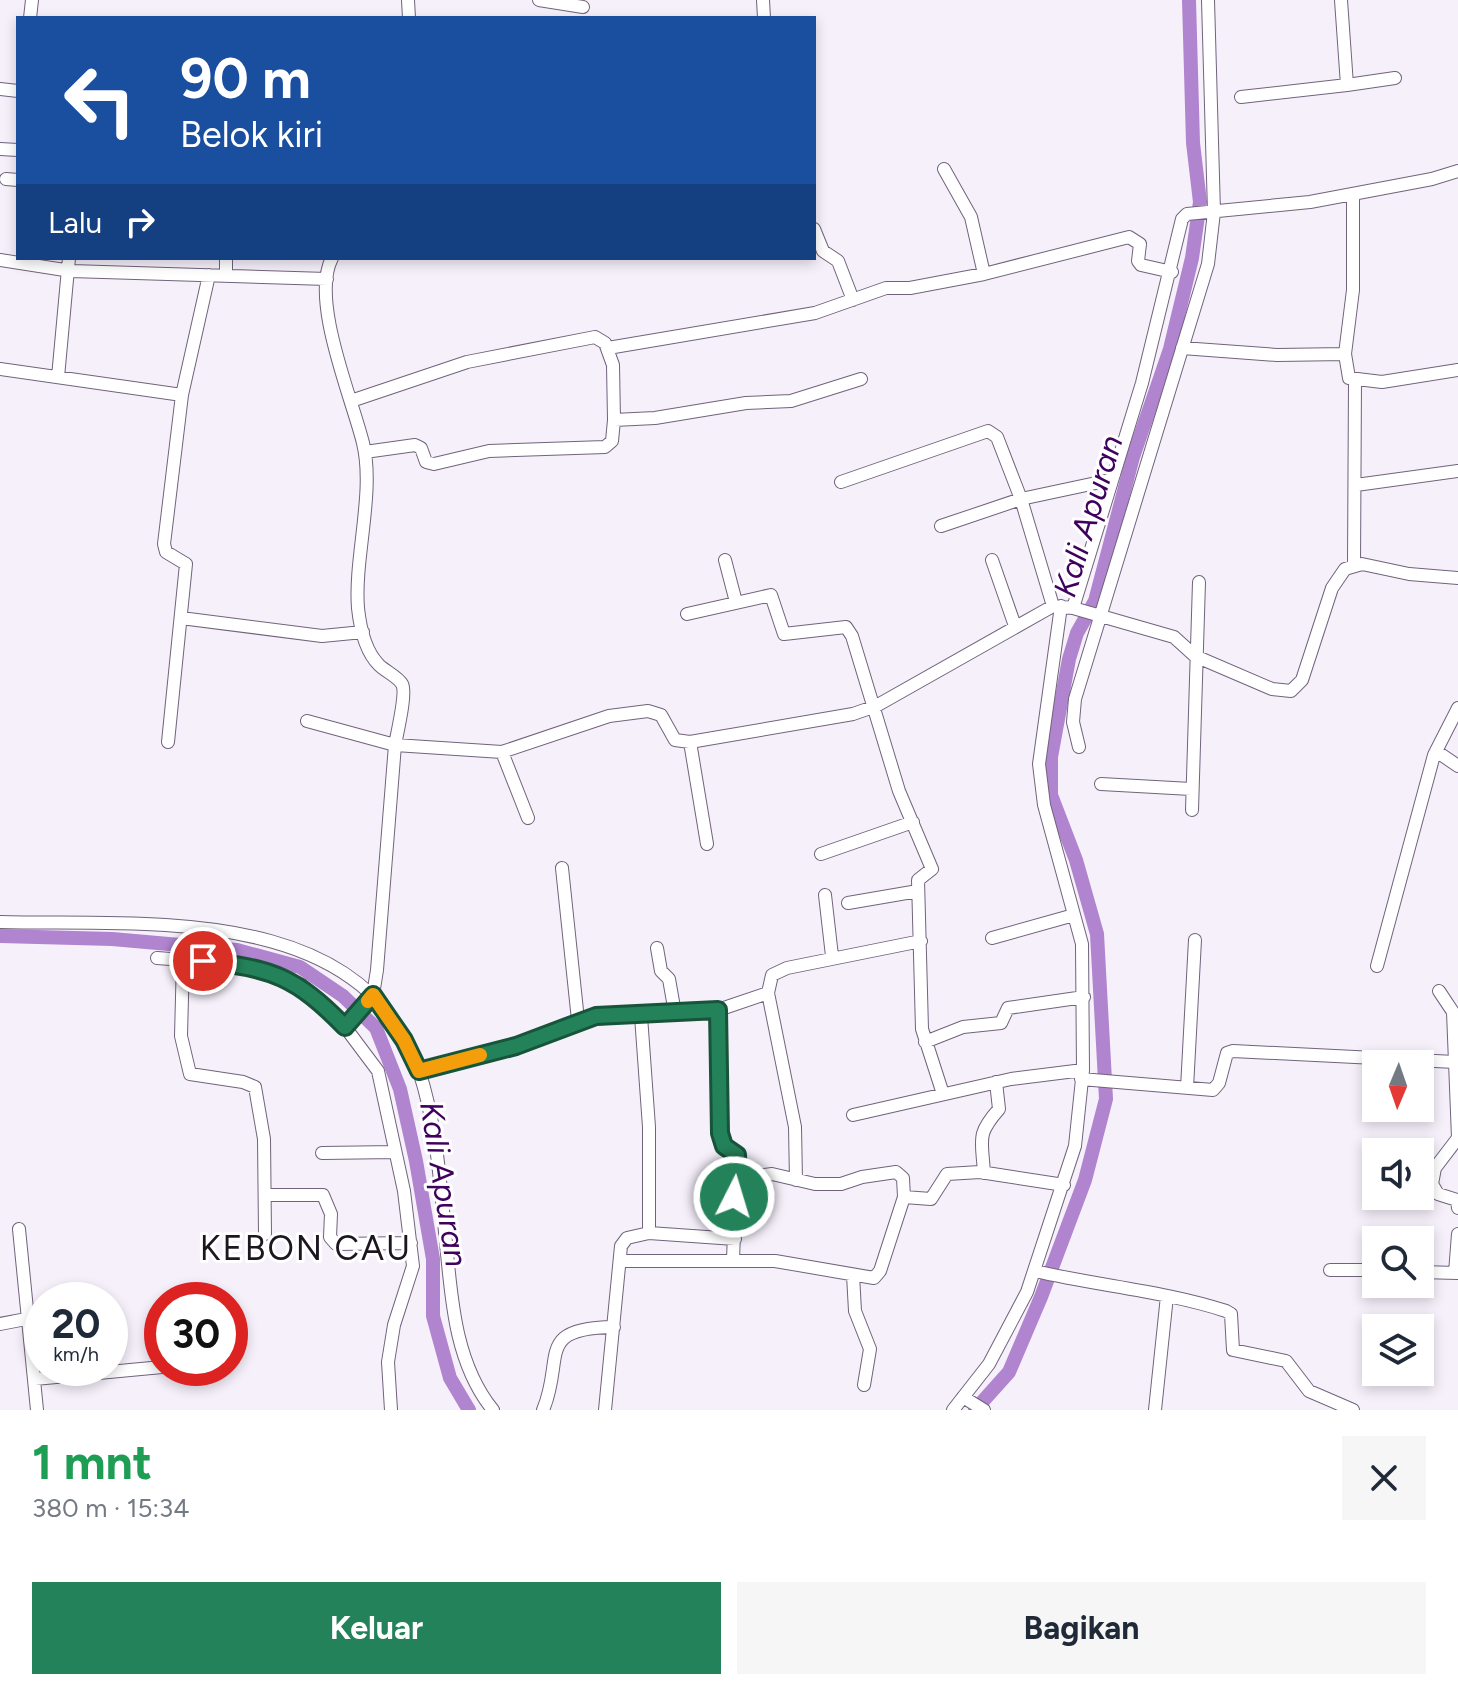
<!DOCTYPE html>
<html lang="id">
<head>
<meta charset="utf-8">
<style>
  :root { --surface:#fff; --page:#f6f6f7; --text:#1f2937; --muted:#747a83; --accent:#238259 }
  body { margin:0; font-family:Figtree,sans-serif; background:var(--page); color:var(--text); height:100vh; display:flex; flex-direction:column; font-size:30px; white-space:nowrap }
  * { box-sizing:border-box; margin:0 }
  p { font-size:26px; color:var(--muted) }
  .icon { flex:none; width:44px; height:44px; fill:none; stroke:currentColor; stroke-width:2; stroke-linecap:round; stroke-linejoin:round }
  .map { position:relative; height:1410px; overflow:hidden }
  .drawer { display:flex; flex-direction:column; background:var(--surface); flex:1 }
  .drawer>* { flex:none }
  .guide { position:absolute; left:16px; top:16px; width:800px; height:244px; border-radius:0px; box-shadow:0 4px 12px #0003; background:#1a4fa0; color:#fff; overflow:hidden }
  .needle { width:52px; rotate:182deg }
  .fabs { position:absolute; left:1362px; top:1050px; display:grid; gap:16px }
  .fabs a { display:grid; place-items:center; width:72px; height:72px; border-radius:0px; background:var(--surface); box-shadow:0 4px 12px #0003; font-size:40px }
  .speed { position:absolute; left:24px; top:1282px; display:flex; gap:16px; font-size:40px; font-weight:700; text-align:center }
  .speed>* { display:grid; place-content:center; width:104px; height:104px; border-radius:50%; background:var(--surface); box-shadow:0 4px 12px #0003; line-height:1 }
  .speed small { font-size:20px; font-weight:400 }
  .speed .limit { border:12px solid #d22; background:#fff; color:#111 }
  .pin { position:absolute; display:grid; place-items:center; width:68px; height:68px; color:#fff; margin:-34px; border:4px solid #fff; border-radius:50%; box-shadow:0 2px 8px #0007 }
  .me { position:absolute; width:88px; margin:-44px; rotate:5deg; stroke-linejoin:round; filter:drop-shadow(0 0 6px #0008) }
  .turn { display:flex; align-items:center; gap:28px; height:168px; padding:0 32px; font-size:36px }
  .turn .icon { width:104px; height:104px; stroke-width:2.5 }
  .turn b { display:block; font-size:56px; line-height:68px }
  .then { display:flex; align-items:center; height:76px; padding:0 32px; background:#0003; gap:16px; font-size:30px }
  .round { display:grid; place-items:center; flex:none; width:84px; height:84px; border-radius:0px; background:var(--page) }
  .headline { display:flex; align-items:center; justify-content:space-between; height:136px; padding:0 32px }
  h1 { font-size:48px; font-weight:700; line-height:60px; color:#1e9e55 }
  .primary-button { display:flex; gap:16px; margin-top:auto; padding:16px 32px }
  .primary-button a { flex:1; height:92px; border-radius:0px; background:var(--accent); color:#fff; font-size:32px; font-weight:700; line-height:92px; text-align:center }
  .primary-button a+a { background:var(--page); color:var(--text) }
  .map>svg:first-child { display:block }
</style>
</head>
<body>
<div class="map">
<svg width="1458" height="1410" viewBox="0 0 1458 1410">
  <rect width="100%" height="100%" fill="#f6f0fb"/>
  <g fill="none" stroke-linecap="round" stroke-linejoin="round">
    <path stroke="#b084cf" stroke-width="14" d="M0,936L112,939L237,950L300,967L343,996L376,1028L400,1089L416,1161L433,1259V1316L450,1378L469,1410
      M975,1410L1009,1372L1041,1297L1085,1180L1106,1099L1097,934L1076,860L1051,795V757L1069,659L1077,633L1095,601L1133,457L1170,349L1192,258L1200,202L1193,143L1189,0"/>
    <defs>
      <path id="street" d="M408,0L409,18
        M539,0L583,7
        M763,0L764,18
        M30,18L32,0
        M1347,85L1395,78
        M0,89L18,91
        M1241,97L1347,85L1341,0
        M0,149L18,150
        M944,169L971,217L984,274
        M6,179L18,180
        M1353,194V290L1345,354L1349,378L1382,382L1458,370
        M814,229L823,251L838,261L853,300
        M332,258C310,300 352,398 363,443C375,492 354,558 358,608C360,627 365,651 379,665C385,671 398,677 402,684C407,693 397,733 395,745L502,752L609,716L648,711L661,715L675,740L690,742L853,714L876,706L1053,606L1073,608L1174,637L1195,656L1272,689L1291,691L1302,680L1332,588L1345,569L1362,564L1409,574L1458,578
        M0,260L71,271L327,279
        M226,276V258
        M608,348L815,313L886,288H910L984,274L1129,237L1140,244L1138,261L1141,265L1172,272
        M1182,348L1277,355L1345,354
        M0,369L182,395L164,544L166,552L186,564L168,742
        M58,377L69,258
        M182,395L209,275
        M351,401L467,362L595,337L605,343L613,365L614,420
        M365,452L415,445L421,448L426,462L434,464L489,451L605,447L612,441L614,420L655,418L746,403L791,401L861,379
        M841,482L988,431L997,437L1021,499L1110,480
        M1356,485L1458,471
        M941,526L1021,499L1053,606
        M725,560L736,602
        M992,560L1015,626
        M1354,565L1355,381
        M1073,608L1142,383L1182,219L1187,214L1310,202L1432,179L1458,171
        M687,614L771,595L784,634L846,627L852,636L899,791L932,869L918,880L922,1029L943,1094
        M181,618L322,636L363,632
        M307,721L395,745L377,970L373,995L345,1027
        M690,742L707,844
        M1079,747L1073,722L1075,699L1208,264L1214,212L1208,0
        M1436,751L1458,766
        M502,752L528,818
        M1101,784L1191,789
        M1192,810L1199,582
        M821,854L913,822
        M562,868L578,1020
        M825,895L832,956
        M848,903L918,891
        M0,922C141,926 362,901 419,1071C436,1122 440,1179 445,1232C451,1292 453,1361 493,1410
        M992,938L1074,915
        M657,948L661,971L669,979L675,1013
        M157,958L224,963L283,977L302,985L345,1027L378,1071L404,1191L413,1266L394,1325L388,1362L391,1410
        M183,959L181,1036L190,1074L243,1082L255,1087L264,1139L265,1234
        M1377,966L1434,755L1458,708
        M768,993L795,1127L796,1180
        M718,1010L720,1133L724,1146L733,1151L737,1159L733,1259
        M925,1042L963,1027L1001,1023L1008,1008L1084,997
        M1455,1062L1458,1138L1435,1168L1432,1184L1438,1194L1457,1200L1458,1208
        M419,1071L516,1046L578,1020L718,1010L768,993L772,975L787,968L921,941
        M1081,1079L1213,1090L1219,1083L1227,1053L1233,1051L1455,1062L1453,1012L1439,991
        M1187,1088L1195,940
        M853,1115L1011,1079L1083,1070
        M322,1153L395,1152
        M984,1173C982,1139 976,1135 999,1109L996,1082
        M738,1178L772,1174L815,1184H841L862,1177L896,1172L903,1178L904,1197
        M267,1195H323L331,1214L330,1237L336,1244L411,1243
        M19,1229L37,1410
        M649,1233L735,1239
        M621,1261H775L874,1278L880,1271L904,1197L931,1199L947,1174L980,1172L1064,1185
        M1330,1270H1376
        M1035,1271C1099,1286 1165,1291 1226,1311L1231,1314L1233,1350L1286,1361L1309,1391L1353,1410
        M1420,1272L1458,1273
        M1455,1273L1458,1234
        M853,1275L855,1311L870,1349L864,1385
        M0,1324L26,1319
        M35,1379L162,1367
        M963,1397L984,1410
        M543,1410C565,1358 534,1328 614,1327
        M605,1410L621,1246L627,1238L649,1233V1127L641,1016
        M953,1410L989,1364L1027,1292L1075,1146L1083,1070L1082,944L1044,805L1039,764L1061,606
        M1155,1410L1167,1296"/>
    </defs>
    <use href="#street" stroke="#71637b" stroke-width="14"/>
    <use href="#street" stroke="#fff" stroke-width="12"/>
  </g>
  <g fill="none" stroke-linecap="round" stroke-linejoin="round">
    <defs>
      <path id="route" d="M203,961C273,968 296,977 345,1027L373,995L404,1040L419,1071L516,1046L596,1016L718,1010L720,1133L724,1146L737,1155L738,1178L734,1197"/>
    </defs>
    <use href="#route" stroke="#17543a" stroke-width="20"/>
    <use href="#route" stroke="#238259" stroke-width="14"/>
    <path stroke="#f59e0b" stroke-width="14" d="M368,1001L373,995L404,1040L419,1071L480,1055"/>
  </g>
  <g text-anchor="middle" stroke-width="6" stroke-linejoin="round" paint-order="stroke">
    <g font-size="32" font-style="italic" fill="#40005e" stroke="#fff">
      <text transform="translate(1088 516) rotate(-73)" y="11">Kali Apuran</text>
      <text transform="translate(444 1184) rotate(81)" y="11">Kali Apuran</text>
    </g>
    <g font-size="34" letter-spacing="2" fill="#1b1620" stroke="#fff">
      <text x="306" y="1260">KEBON CAU</text>
    </g>
  </g>
</svg>
<div class="fabs">
<a><svg class="needle" viewBox="-14 -14 28 28"><path d="M0-13l5 13h-10z" fill="#e53935"/><path d="M0 13l5-13h-10z" fill="#747a83"/></svg></a>
<a><svg class="icon" aria-label="sound" viewBox="0 0 24 24"><path d="M4 9h4l5-4v14l-5-4H4zM17 9q2 3 0 6"/></svg></a>
<a><svg class="icon" aria-label="search" viewBox="0 0 24 24"><circle cx="10" cy="10" r="6"/><path d="M15 15l6 6"/></svg></a>
<a><svg class="icon" aria-label="layers" viewBox="0 0 24 24"><path d="M12 4l9 5-9 5-9-5zM3 14l9 5 9-5"/></svg></a>
</div>
<div class="speed"><div>20<small>km/h</small></div><div class="limit">30</div></div>
<div class="pin" style="left:203px;top:961px;background:#d93025"><svg class="icon" aria-label="arrive" viewBox="0 0 24 24"><path d="M6 21V4h12l-3 4 3 4H6"/></svg></div>
<svg class="me" style="left:734px;top:1197px" viewBox="-20 -20 40 40"><circle r="17" fill="#238259" stroke="#fff" stroke-width="3"/><path d="M0-11L8 9 0 5-8 9z" fill="#fff"/></svg>
<div class="guide">
<div class="turn"><svg class="icon" aria-label="left" viewBox="0 0 24 24"><path d="M17 20v-9H6M10 6l-5 5 5 5"/></svg><div><b>90 m</b>Belok kiri</div></div>
<div class="then">Lalu<svg class="icon" aria-label="right" viewBox="0 0 24 24"><path d="M7 20v-9h11M14 6l5 5-5 5"/></svg></div>
</div>
</div>
<section class="drawer">
<div class="headline"><div><h1>1 mnt</h1><p>380 m · 15:34</p></div><a class="round"><svg class="icon" aria-label="close" viewBox="0 0 24 24"><path d="M6 6l12 12M18 6L6 18"/></svg></a></div>
<div class="primary-button"><a>Keluar</a><a>Bagikan</a></div>
</section>
</body>
</html>
